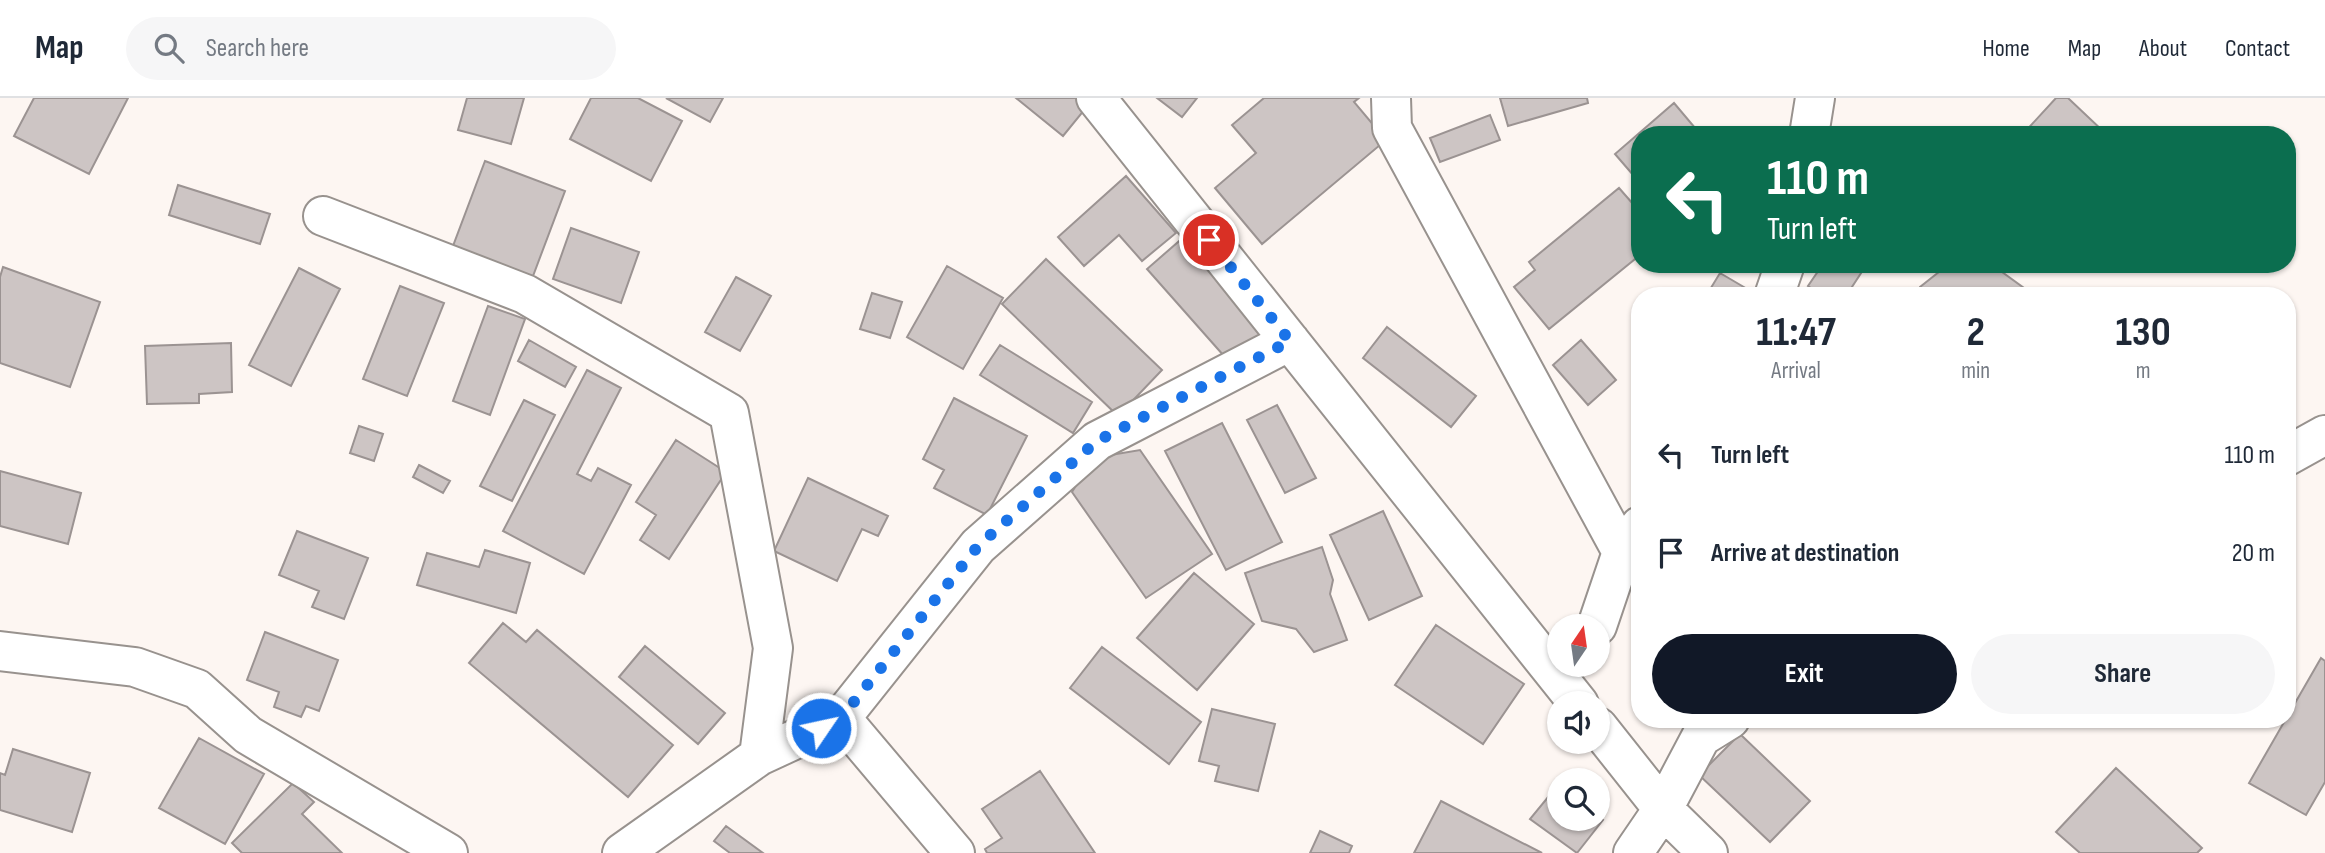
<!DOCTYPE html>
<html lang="en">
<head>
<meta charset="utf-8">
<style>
  :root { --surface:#fff; --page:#f6f6f7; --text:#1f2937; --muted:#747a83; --line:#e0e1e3; --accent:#111827 }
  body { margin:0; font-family:"Sofia Sans Condensed",sans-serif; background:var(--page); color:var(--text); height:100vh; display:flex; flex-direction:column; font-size:26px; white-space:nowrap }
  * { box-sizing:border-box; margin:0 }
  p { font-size:23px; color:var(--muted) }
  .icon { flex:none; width:38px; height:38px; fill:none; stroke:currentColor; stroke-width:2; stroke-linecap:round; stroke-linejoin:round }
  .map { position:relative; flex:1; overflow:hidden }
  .details { position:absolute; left:1631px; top:189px; width:665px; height:441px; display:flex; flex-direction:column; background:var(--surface); border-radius:28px; box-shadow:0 2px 5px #0004 }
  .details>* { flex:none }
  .top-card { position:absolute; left:1631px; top:28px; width:665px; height:147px; border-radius:28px; box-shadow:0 2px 5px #0004; background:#0b6e4f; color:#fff; overflow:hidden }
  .needle { width:46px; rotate:13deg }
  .buttons { position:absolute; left:1547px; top:516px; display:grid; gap:14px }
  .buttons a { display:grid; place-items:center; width:63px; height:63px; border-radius:50%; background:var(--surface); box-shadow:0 2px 5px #0004; font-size:35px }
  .pin { position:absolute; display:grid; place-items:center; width:60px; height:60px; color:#fff; margin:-30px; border:4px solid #fff; border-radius:50%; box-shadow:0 2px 7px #0007 }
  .me { position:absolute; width:77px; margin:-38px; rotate:56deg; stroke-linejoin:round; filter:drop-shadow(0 0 5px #0008) }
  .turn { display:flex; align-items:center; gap:24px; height:147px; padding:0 21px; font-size:32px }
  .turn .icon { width:91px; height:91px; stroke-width:2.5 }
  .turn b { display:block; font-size:49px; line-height:60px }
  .eta { display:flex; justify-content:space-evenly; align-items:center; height:119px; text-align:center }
  .eta b { font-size:42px; font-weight:700; line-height:49px }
  .cta { display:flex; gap:14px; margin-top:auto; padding:14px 21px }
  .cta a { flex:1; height:80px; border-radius:42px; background:var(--accent); color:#fff; font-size:28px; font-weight:700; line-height:80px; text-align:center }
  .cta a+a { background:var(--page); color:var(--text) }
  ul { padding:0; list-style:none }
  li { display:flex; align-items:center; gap:21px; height:98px; padding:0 21px }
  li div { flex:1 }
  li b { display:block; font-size:26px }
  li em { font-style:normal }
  header { display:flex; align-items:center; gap:42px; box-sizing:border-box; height:98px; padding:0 35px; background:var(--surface); border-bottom:2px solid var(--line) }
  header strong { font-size:33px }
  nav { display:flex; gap:38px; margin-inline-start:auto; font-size:24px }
  .search { width:490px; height:63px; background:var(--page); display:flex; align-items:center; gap:18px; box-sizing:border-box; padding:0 24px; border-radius:38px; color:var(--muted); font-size:26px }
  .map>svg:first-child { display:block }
</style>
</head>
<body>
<header>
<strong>Map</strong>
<div class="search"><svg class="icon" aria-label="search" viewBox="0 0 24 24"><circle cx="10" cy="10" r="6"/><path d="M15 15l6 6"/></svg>Search here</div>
<nav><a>Home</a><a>Map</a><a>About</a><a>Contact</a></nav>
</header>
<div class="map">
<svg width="2325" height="755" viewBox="0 0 2325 755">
  <rect width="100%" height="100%" fill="#fdf6f2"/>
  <path fill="#cdc5c4" stroke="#9b9392" stroke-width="2" d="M34,0H128L89,76L14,38Z
    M467,0H524L511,46L458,32Z
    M591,0H638L682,23L651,83L570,41Z
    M666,0H723L710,24Z
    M1016,0H1084L1090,5L1063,38Z
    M1157,0H1197L1182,19Z
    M1264,0H1359L1354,4L1386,42L1262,146L1215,90L1256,55L1232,27Z
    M1500,0H1587L1588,5L1508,28Z
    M2056,0H2068L2104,34L2101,37H2022Z
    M1674,5L1701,37H1640V85L1615,56Z
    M1490,17L1500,42L1440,64L1430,40Z
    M485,63L565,93L530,186L450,156Z
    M1126,78L1176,135L1142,163L1119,137L1084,168L1058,139Z
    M178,87L270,116L260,146L169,117Z
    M1619,90L1640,114V157L1549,231L1514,189L1535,172L1529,164Z
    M571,130L639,154L621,205L553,181Z
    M1185,138L1270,234L1232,267L1147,171Z
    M1046,161L1162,272L1118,318L1002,206Z
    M1823,166H1867L1846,198H1822L1808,188Z
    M1949,166H1991L2035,198H1920V189Z
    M947,168L1003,200L963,271L907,239Z
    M3,169L100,204L70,289L0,265V179Z
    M299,170L340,191L291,288L249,267Z
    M1720,175L1759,198H1706Z
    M736,179L771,198L740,253L705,234Z
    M400,188L444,205L407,298L363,281Z
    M872,195L902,204L890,240L860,231Z
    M488,208L525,221L490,317L453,303Z
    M1387,229L1476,298L1451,329L1363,260Z
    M529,242L576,269L565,289L518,263Z
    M1581,242L1616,282L1588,307L1553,267Z
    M231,245L232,294L199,296V305L147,306L145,248Z
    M1000,247L1092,304L1073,335L980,277Z
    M587,272L621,290L577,376L591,383L598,370L631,387L584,476L503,433Z
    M954,300L1027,338L987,417L934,390L944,372L923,361Z
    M524,302L555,317L512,403L480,388Z
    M1277,307L1316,380L1285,395L1247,322Z
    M1222,325L1282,444L1226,472L1165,353Z
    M359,328L383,336L374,363L350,355Z
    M676,342L726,374L669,461L640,442L656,417L636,404Z
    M1140,352L1212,456L1146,500L1072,394L1093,360Z
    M419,367L450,383L443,395L413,379Z
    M0,373L81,395L68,446L0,428Z
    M808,380L888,418L878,438L862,431L837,483L774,453Z
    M1383,413L1422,498L1369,522L1330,437Z
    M297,433L368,460L344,521L312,509L319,493L279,477Z
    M1322,449L1333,482L1330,496L1347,542L1314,554L1296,531L1262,523L1245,475Z
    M485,452L530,465L516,515L417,487L427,455L479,469Z
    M1194,475L1254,526L1197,592L1137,540Z
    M503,525L526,544L537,532L673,647L628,699L469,565Z
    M1436,527L1524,586L1483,646L1395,587Z
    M265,534L338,562L319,613L306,608L301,619L274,609L279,594L247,582Z
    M645,548L725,615L698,646L619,579Z
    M1102,549L1201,624L1169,666L1070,590Z
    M2321,560L2325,563V684L2306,717L2249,685Z
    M1212,611L1275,626L1258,693L1215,683L1219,668L1199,663Z
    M1740,636L1810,703L1770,744L1699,677Z
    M199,640L264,676L225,746L159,710Z
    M13,651L90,675L72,734L0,712V675L5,677Z
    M2116,670L2202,750L2197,755H2080L2056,734Z
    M1040,673L1095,755H987L985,751L1002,740L982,711Z
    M293,685L314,704L302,716L342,755H242L232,745Z
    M1558,687L1559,721H1598V718L1603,722L1577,755L1530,721Z
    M1441,703L1542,755H1414Z
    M726,728L763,755H730L714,743Z
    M1320,733L1352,748L1349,755H1310Z"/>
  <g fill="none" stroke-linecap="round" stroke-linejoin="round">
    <defs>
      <path id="minor" d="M1096,0L1579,606
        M1391,0L1392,30L1622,454
        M1809,37L1815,0
        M323,118L525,196L729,315L773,550L759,658
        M1774,198L1785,166
        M2287,358L2325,337
        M1597,528L1622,454L1640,428
        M0,553L135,569L197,591L248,637L448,755
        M841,620L955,755
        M1598,629L1663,711L1708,755
        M622,755L759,658L841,620L978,448L1097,343L1290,243
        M1633,755L1663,711L1701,639L1730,621"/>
    </defs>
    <use href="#minor" stroke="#98928e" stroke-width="42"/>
    <use href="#minor" stroke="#fff" stroke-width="38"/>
  </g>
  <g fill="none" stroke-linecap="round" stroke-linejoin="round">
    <path stroke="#1a73e8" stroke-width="12" stroke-dasharray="0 21.6" d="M821,630L841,620L978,448L1097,343L1290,243L1209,142"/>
  </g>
</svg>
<div class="buttons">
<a><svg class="needle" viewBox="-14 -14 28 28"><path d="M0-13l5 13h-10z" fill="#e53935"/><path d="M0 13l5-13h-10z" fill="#747a83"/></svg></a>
<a><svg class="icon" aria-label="sound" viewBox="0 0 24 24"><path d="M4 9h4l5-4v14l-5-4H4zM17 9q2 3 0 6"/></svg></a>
<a><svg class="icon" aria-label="search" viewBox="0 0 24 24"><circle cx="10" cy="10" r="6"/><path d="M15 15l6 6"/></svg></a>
</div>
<div class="pin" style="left:1209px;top:142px;background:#d93025"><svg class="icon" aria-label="arrive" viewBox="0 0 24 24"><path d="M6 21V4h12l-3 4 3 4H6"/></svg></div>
<svg class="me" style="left:821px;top:630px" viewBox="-20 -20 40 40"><circle r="17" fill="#1a73e8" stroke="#fff" stroke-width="3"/><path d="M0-11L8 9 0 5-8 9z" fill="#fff"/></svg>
<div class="top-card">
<div class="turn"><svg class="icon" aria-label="left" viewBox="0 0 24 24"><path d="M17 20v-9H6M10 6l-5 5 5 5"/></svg><div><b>110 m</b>Turn left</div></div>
</div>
<section class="details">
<div class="eta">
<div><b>11:47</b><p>Arrival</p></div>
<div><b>2</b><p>min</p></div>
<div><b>130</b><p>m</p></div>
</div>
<ul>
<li><svg class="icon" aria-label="left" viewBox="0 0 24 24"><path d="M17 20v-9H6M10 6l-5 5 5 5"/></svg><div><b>Turn left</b></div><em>110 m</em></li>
<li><svg class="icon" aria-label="arrive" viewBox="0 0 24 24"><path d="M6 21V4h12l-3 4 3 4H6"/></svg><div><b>Arrive at destination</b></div><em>20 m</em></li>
</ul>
<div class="cta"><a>Exit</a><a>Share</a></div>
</section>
</div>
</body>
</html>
